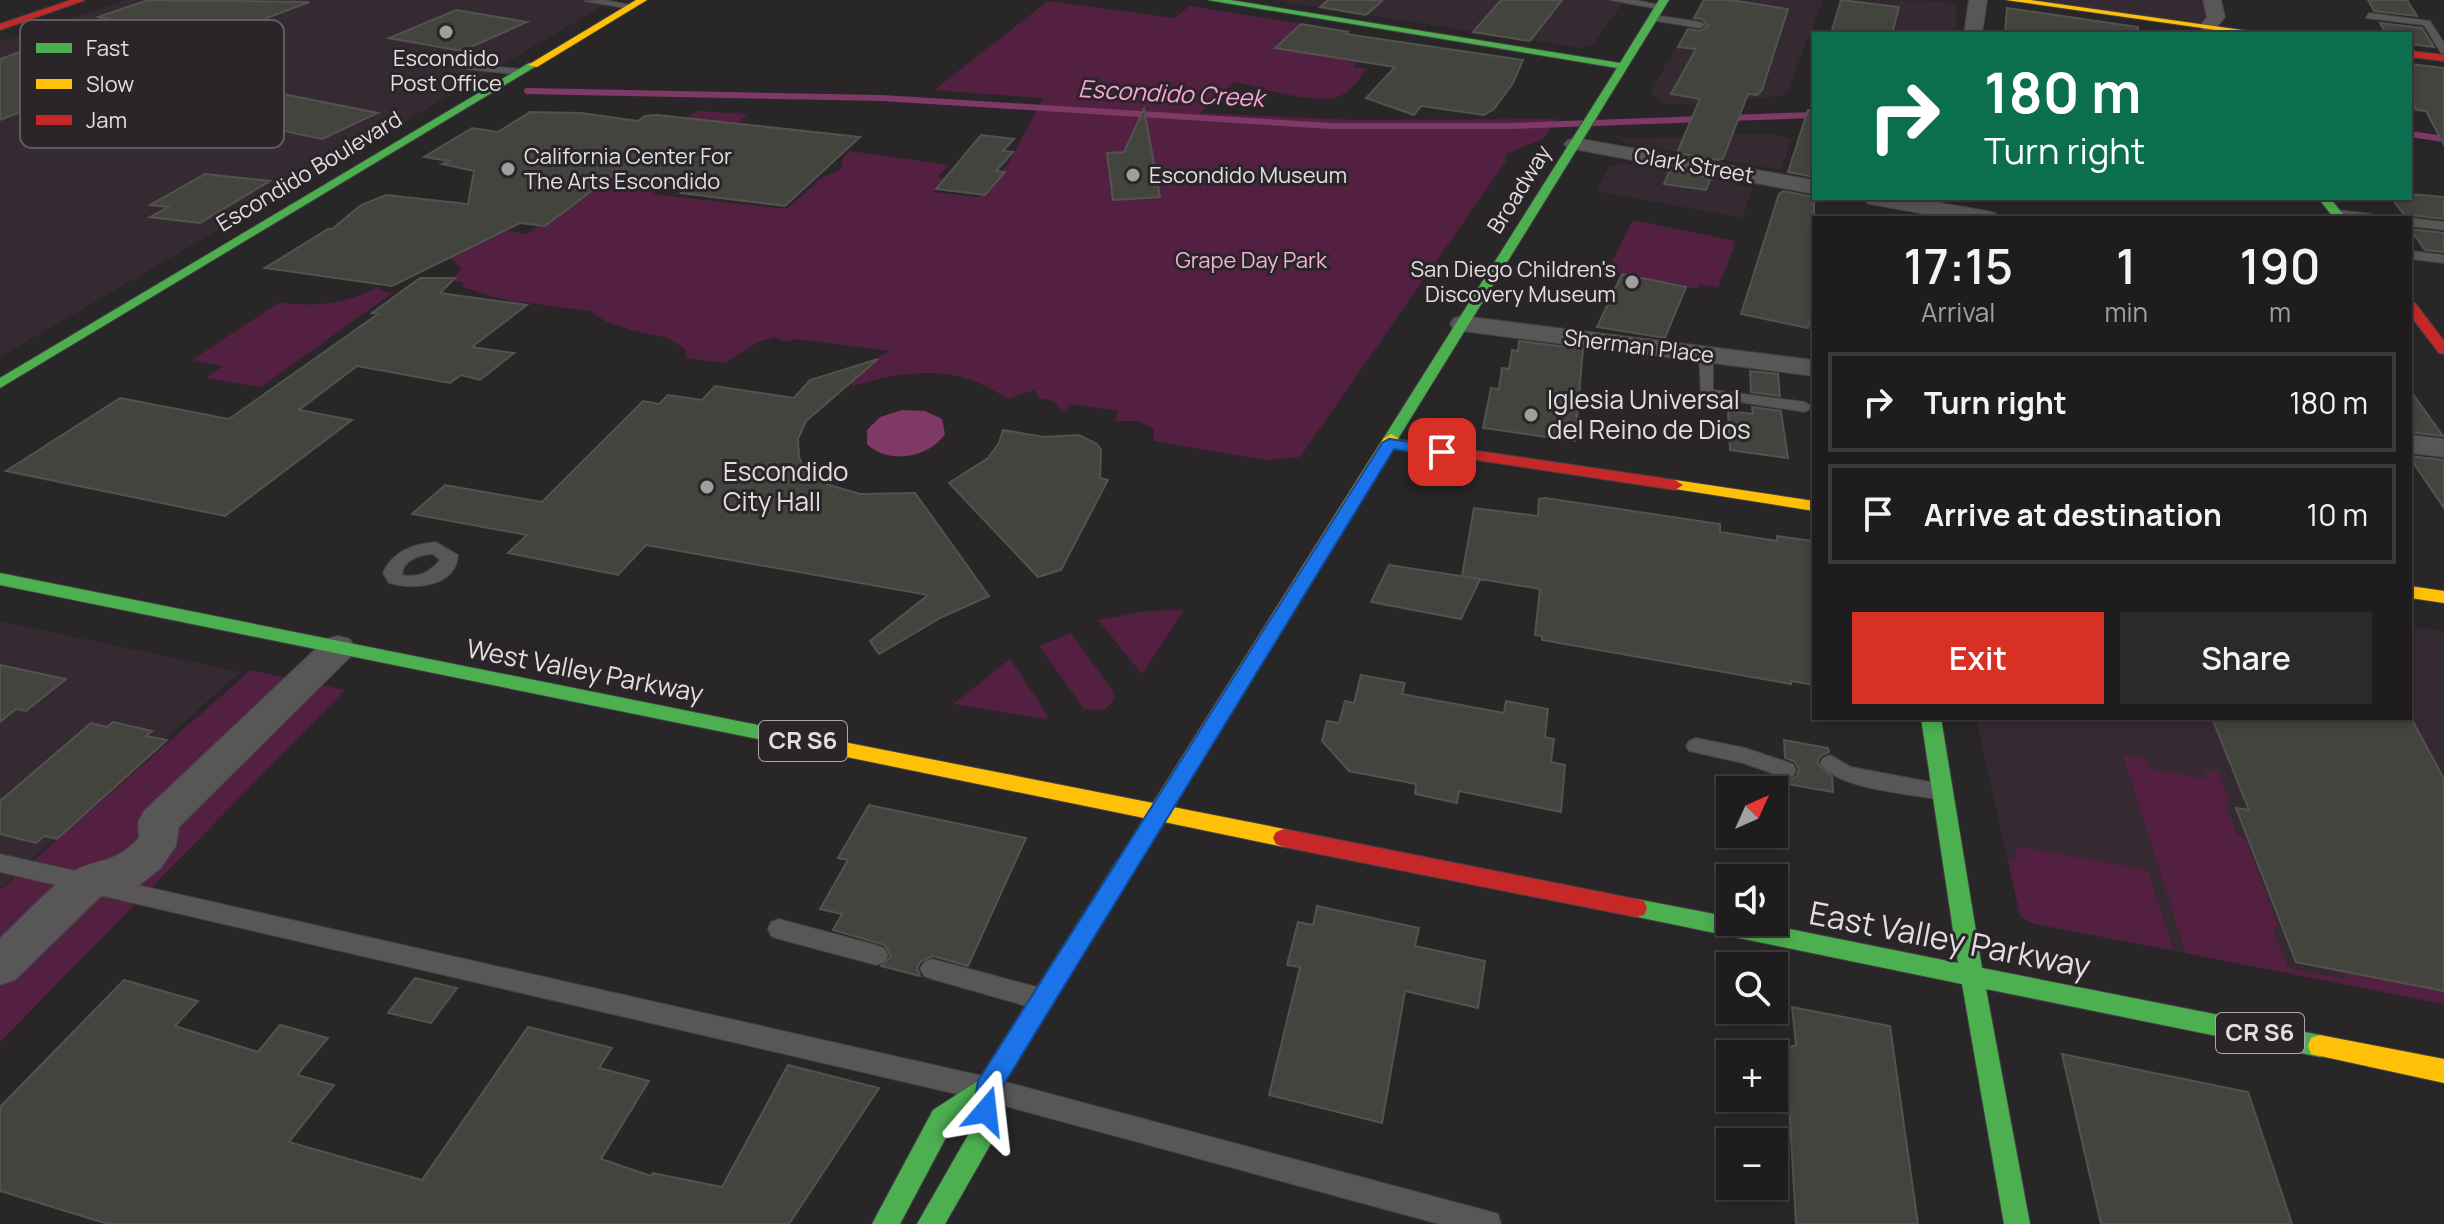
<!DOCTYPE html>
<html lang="en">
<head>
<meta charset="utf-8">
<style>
  :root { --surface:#1f1c1e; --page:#2c292b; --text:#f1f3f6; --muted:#a1a1a4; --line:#3c3a3c; --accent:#d93025 }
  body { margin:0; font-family:Manrope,sans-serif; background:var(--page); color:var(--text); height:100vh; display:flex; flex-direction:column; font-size:30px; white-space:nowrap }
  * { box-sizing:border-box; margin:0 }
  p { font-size:26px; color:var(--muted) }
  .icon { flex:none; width:44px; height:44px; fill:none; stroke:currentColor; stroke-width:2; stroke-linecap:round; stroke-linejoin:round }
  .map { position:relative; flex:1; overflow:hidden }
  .details { position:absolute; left:1812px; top:216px; width:600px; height:504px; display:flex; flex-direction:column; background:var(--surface); border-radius:0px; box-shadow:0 4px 12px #0003,0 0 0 2px var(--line) }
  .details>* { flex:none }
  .guide { position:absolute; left:1812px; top:32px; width:600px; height:168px; border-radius:0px; box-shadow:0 4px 12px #0003,0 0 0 2px var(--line); background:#0b6e4f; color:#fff; overflow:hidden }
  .needle { width:52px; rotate:45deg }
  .controls { position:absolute; left:1716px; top:776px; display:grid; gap:16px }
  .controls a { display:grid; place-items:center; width:72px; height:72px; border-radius:0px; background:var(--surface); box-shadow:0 4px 12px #0003,0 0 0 2px var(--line); font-size:40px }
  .pin { position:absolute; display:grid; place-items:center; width:68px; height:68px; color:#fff; margin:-34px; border-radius:16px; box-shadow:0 4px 12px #0006 }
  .me { position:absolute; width:88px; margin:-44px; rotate:17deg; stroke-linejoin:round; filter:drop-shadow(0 0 6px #0008) }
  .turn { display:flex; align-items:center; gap:28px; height:168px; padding:0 40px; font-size:36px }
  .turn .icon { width:104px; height:104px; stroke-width:2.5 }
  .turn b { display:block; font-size:56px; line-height:68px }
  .eta { display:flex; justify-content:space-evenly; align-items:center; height:136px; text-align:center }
  .eta b { font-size:48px; font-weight:600; line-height:56px }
  .action { display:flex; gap:16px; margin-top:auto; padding:16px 40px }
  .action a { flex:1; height:92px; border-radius:0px; background:var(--accent); color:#fff; font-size:32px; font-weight:600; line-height:92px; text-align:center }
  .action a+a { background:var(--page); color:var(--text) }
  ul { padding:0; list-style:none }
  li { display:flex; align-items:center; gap:24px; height:100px; margin:0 16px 12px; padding:0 24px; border:4px solid var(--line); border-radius:0px }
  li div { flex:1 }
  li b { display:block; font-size:30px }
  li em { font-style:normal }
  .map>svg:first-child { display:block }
</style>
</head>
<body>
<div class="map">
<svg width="2444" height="1224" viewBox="0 0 2444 1224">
  <rect width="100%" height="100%" fill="#292628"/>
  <path fill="#352a31" d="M126,0H613L0,357V41Z
    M1270,0H1625L1592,45L1582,48Z
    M1702,0H1823L1786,95L1715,104H1663L1651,92Z
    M1840,0L1942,1L1957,6L1955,34H1828Z
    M2011,0H2212L2209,26Z
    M1768,133L1792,139L1781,170L1624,143L1612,135L1629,139Z
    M1624,163L1709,178L1753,188L1742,218L1596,191L1610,166Z
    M0,621L240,672L0,888Z
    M2410,626L2444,631V1004L2034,924L2020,916L1976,718H2410Z"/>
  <path fill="#532041" d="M1048,1L1174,18L1190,6L1302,24L1276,48L1357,62L1353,67L1367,69C1359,78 1351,92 1340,96C1316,106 1260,87 1235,82L1200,113L1355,120L1556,119L1544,138L1506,154V161L1300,457L1265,460L1154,441V428L1136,421H1114L1119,411L1071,404L1063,412L1053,401L1039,398L1034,390L1007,399C960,364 906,369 853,386L845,376L890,351L797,339L785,342L775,337L758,342L725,363L686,358V350L668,338L634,331L605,321L590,311L506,300L461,287L465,283L452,281L461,269L450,257L500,230L528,234L549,215L697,111L748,114L652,194L787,209L820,179L841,169L843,158L850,151L949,165L937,177L945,179L934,192L978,197L1008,164L1043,98L934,90Z
    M1633,220L1736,241L1718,288L1700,284L1697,289L1607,271Z
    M377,287L384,292H394L261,387L206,378L223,366L192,360L280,302C313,308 347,304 377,287Z
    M1184,610L1142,674L1098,620L1147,611Z
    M1071,633L1113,691L1114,700L1104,710L1084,709L1039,646Z
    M1010,659L1048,716L1046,719L953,704Z
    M251,670L345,690L0,1042V890Z
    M2123,755L2146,759L2149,769L2207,779L2204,769L2218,771L2230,802L2224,801L2237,835L2244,836L2279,928L2272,927L2288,968L2347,980L2344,972L2444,991V1004L2186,953Z
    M2015,846L2148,870L2173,950L2034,924L2020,916L2008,860L2017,858Z"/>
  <path fill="#7f3966" d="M902,410L925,411L942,419L945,434C929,458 888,465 867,444V430L880,417Z"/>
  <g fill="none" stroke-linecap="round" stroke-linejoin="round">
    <path stroke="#7f3966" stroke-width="6" d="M527,91L882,98L1331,126H1509L1704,119
      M1728,118L1814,115
      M2410,134L2444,139"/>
  </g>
  <path fill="#44443e" stroke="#525251" stroke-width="2" d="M148,0L309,2L0,120V59L112,20L98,17Z
    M1328,0H1383L1366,15L1320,7Z
    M1501,0H1562L1530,41L1473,32Z
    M1704,0H1731L1788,9L1762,90L1757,95L1748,94L1723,159L1718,160L1677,153L1700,99L1671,94L1696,49L1678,47L1688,29L1700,31L1708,26L1702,19L1694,18Z
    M1841,0L1899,7L1892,34H1831Z
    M2368,0H2407L2417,16L2374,11Z
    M2007,8L2138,27V34H2005Z
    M456,10L527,22L462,51L389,38Z
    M2380,23L2422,28L2434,47L2410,44V34H2386Z
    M1301,24L1348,32L1346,34L1523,60L1513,83L1494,109L1484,115L1421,106L1414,115L1366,98L1395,67L1275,48Z
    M2410,64L2444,68V145L2426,111L2416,110L2410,97Z
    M283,94L378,113L322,139L226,119Z
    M1144,109L1160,197L1113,200L1107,153L1124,152Z
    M1808,110H1814V177L1788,172Z
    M530,112L581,113L638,121L645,116L657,115L860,137L785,206L681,193L691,185L613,175L545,226L520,223L392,286L265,268L328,229H332L361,205L386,195L468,204L474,171L442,164L449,161L424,157L472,128L498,132Z
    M981,135L1014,139L1003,151L1013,152L996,171L1005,172L985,195L936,189Z
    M1670,170L1711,178L1706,190L1664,184Z
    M205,174L270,181L200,223L150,217L168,207L150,205Z
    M1783,191L1814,197V304L1808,328L1741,314L1779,194Z
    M2410,194L2444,197V219L2410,215L2407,218L2391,198H2410Z
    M2410,229L2444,233V252L2425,250Z
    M1622,274L1686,287L1665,338L1597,327Z
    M420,278H455L440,293L527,305L472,347L514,353L480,380L461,375L450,383L357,366L299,410L352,420L225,516L6,471L120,398L229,419L378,314L372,313Z
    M1519,341L1583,349L1575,441L1483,428L1491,388L1499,389L1502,368L1509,369L1512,350L1518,351Z
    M878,359L806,421L798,439L799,457L803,466L829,485L860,494L915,493L989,596L942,617L879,654L870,641L928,595L646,545L618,575L508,553L527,535L412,514L445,485L542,502L643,401L659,404L668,395L702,400L715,386L794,398L810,380Z
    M1750,371L1778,374L1780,396L1751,392Z
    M2410,390L2443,436L2410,432Z
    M1752,407L1781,411L1788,458L1730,450L1728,411L1753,414Z
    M1003,430L1044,437L1079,435L1097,444L1101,450L1100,478L1108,480L1061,570L1038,577L949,483L988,458L999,443Z
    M2410,456L2444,460V508L2410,458Z
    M1545,498L1720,524V532L1777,541V536L1814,541V685L1791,681V684L1542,640V636L1535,635L1540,589L1462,576L1474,508L1538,516L1539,499Z
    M1389,565L1480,579L1461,619L1371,602Z
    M0,665L66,679L26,711L16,709L0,722Z
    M1361,675L1405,683L1402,694L1504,713L1506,701L1548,709L1545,737L1554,739L1551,762L1565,765L1561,812L1459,791L1457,803L1415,794L1416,784L1349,771L1322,741L1327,721L1339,723L1345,701L1354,703Z
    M2212,718H2411L2444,779V991L2296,962L2236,808L2249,810Z
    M113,722L152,731L146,736L167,740L57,839L44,836L36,843L0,834V801L91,723L107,727Z
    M1784,740L1828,748L1829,752L1820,756L1817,763L1832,777L1833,792L1787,784V781L1796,777L1799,769L1794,761L1785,758Z
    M869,805L1026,838L968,966L933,956L921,961L917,968L920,976L881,966L891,956L885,945L833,930L842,914L820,909L848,860L838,858Z
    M1317,906L1419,928L1415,946L1485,961L1478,1008L1405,991L1382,1123L1269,1095L1300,967L1287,965L1298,922L1313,925Z
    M415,978L457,988L431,1023L388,1013Z
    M124,980L198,1001L175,1026L258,1052L280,1025L328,1038L297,1075L334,1085L289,1142L422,1180L528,1027L612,1048L599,1068L649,1081L601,1159L651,1176L653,1173L722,1187L788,1065L879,1088L789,1224H108L0,1191V1107Z
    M1792,1007L1890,1026L1918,1224H1796L1786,1049L1796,1045Z
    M2062,1054L2248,1092L2292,1224H2101Z"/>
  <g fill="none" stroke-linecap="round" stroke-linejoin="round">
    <defs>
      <path id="lane" d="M604,0L636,6L631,9L584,1Z
        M1610,0H1635L1664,6L1659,9Z
        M2369,13L2430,21L2444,43V54L2441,53L2424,25L2366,18Z
        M1653,15L1700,22L1705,25L1700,28L1650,20Z
        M470,64L521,69L526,72L521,75L466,69V65Z
        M2337,210L2371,214L2377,218L2333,217V211Z
        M2410,218L2444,222V230L2410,226Z
        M2410,251L2444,255V263L2410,259Z
        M1706,350L1713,354V390L1805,402L1813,407L1805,412L1701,396L1699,354Z
        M436,542L458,555C456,588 412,590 389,583L383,573C393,551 413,544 436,542ZM433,554L440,560C429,573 418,578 402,575C403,560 419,555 433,554Z
        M1696,738L1745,748L1793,764L1796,770L1793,776L1786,778L1743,763L1689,751L1686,746L1689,741Z
        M1830,755L1851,767L1941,784L1948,786L1951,792L1948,798L1941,800C1912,794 1835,789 1820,763L1823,758Z
        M0,854L987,1077L1488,1211L1498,1214L1501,1224H1439L987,1101L0,872Z
        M779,919L876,945L884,948L888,955L884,962L876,965L779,939L771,936L768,929L771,922Z
        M932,959L1037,987L1045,991L1049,998L1045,1005L1037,1009L932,979L924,976L920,969L924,962Z"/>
      <path id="street" d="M1969,0H1987L1982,34H1964Z
        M2203,0H2221L2225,17L2215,30H2203L2200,26L2207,17Z
        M1575,138L1814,180V194L1568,148L1564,144L1568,140Z
        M1864,198H1913L1987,211L1995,213L1999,218H1948L1875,205L1867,203Z
        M1463,316L1814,360V376L1454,330L1450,324L1454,318Z
        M2410,435L2444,439V457L2410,453Z
        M338,636L350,639L355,648L350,657L179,827L176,846L160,869L138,886L100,897L15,980L0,985V938C19,921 53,883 74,871C101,857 113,865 139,838L138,822L144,811L326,639Z"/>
      <path id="fast" d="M1208,0H1230L1620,63L1659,0H1669L1396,442L1391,444L1383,439L1617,68Z
        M529,63L538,65L0,388V378Z
        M2318,198H2330L2346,218H2334Z
        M0,573L788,731L795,733L798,738L795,743L788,745L0,585Z
        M1921,718H1941L1982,968L2320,1035L2329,1038L2332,1046L2329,1054L2320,1057L1986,989L2030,1224H2004L1962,984L1628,915L1625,908L1628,901L1636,899L1730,917V922H1754L1958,963Z
        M1126,856L1134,859L1137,865L999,1092L997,1133L945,1224H917L971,1130L973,1113L951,1128L900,1224H872L933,1110L978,1081L1118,859Z"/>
      <path id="slow" d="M636,0H647L537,67L528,65Z
        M2006,0H2031L2270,34H2244Z
        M1391,434L1399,439L1173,807L1284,829L1292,832L1295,838L1292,844L1284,847L1164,822L1134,871L1126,874L1118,871L1115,865L1144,818L788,745L781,743L778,738L781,733L788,731L1153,803L1383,439Z
        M1675,480L1814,501V511L1669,488L1667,485L1669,482Z
        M2410,586L2444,591V603L2410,598Z
        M2320,1035L2444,1059V1083L2311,1054L2308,1046L2311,1038Z"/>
      <path id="jam" d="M71,0H85L0,30V24Z
        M2410,51L2444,55V61L2410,57Z
        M2410,302L2415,303L2444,341V354L2439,353L2410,315Z
        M1389,438L1675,480L1683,485L1675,490L1384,446L1381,443Z
        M1284,829L1636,899L1644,901L1647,908L1644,915L1636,917L1284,847L1276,844L1273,838L1276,832Z"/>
    </defs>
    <use href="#lane" stroke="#444142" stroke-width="2"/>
    <use href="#street" stroke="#444142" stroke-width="2"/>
    <use href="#fast" stroke="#444142" stroke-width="2"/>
    <use href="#slow" stroke="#444142" stroke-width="2"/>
    <use href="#jam" stroke="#444142" stroke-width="2"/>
    <use href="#lane" fill="#595658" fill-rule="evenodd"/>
    <use href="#street" fill="#595658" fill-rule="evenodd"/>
    <use href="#fast" fill="#4caf50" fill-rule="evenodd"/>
    <use href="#slow" fill="#ffc107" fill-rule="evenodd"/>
    <use href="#jam" fill="#c62828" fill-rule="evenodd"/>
  </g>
  <path fill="#1a73e8" stroke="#114b97" stroke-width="2" d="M1389,439L1442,447L1450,452L1442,457L1394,449L999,1092L995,1120L986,1123L977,1120L973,1111L978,1081L1382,443Z"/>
  <g fill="#a19ea0" stroke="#2a2528" stroke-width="3">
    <circle cx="446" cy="32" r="8"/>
    <circle cx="508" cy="169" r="8"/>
    <circle cx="1133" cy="175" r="8"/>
    <circle cx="1632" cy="282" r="8"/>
    <circle cx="1531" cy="415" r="8"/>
    <circle cx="707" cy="487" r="8"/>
  </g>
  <g text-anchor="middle" stroke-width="6" stroke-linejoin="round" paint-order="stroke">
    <g font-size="22" fill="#e2dee0" stroke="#2a2528" text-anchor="start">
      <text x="446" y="66" text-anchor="middle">Escondido<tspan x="446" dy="25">Post Office</tspan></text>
      <text x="524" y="164">California Center For<tspan x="524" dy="25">The Arts Escondido</tspan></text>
      <text x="1149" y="183">Escondido Museum</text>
      <text x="1616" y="277" text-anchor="end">San Diego Children's<tspan x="1616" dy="25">Discovery Museum</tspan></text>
    </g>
    <g font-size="22" fill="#e2dee0" stroke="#2a2528">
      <text transform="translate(1694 165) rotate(10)" y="8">Clark Street</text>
      <text transform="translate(309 171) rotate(-31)" y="8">Escondido Boulevard</text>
      <text transform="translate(1519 189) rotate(-58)" y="8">Broadway</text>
      <text transform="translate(1639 346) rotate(7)" y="8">Sherman Place</text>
    </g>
    <g font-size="22" fill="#f3b1d7" stroke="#2a2528">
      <text x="1251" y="268">Grape Day Park</text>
    </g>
    <g font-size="24" font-style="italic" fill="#fba3d8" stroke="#2a2528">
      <text transform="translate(1171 94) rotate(3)" y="8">Escondido Creek</text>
    </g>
    <g fill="#2a2528" stroke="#aba6a9" stroke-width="2">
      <rect x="759" y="721" width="88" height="40" rx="6"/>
      <rect x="2216" y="1013" width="88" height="40" rx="6"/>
    </g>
    <g font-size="24" font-weight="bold" fill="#e2dee0">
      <text x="803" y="749">CR S6</text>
      <text x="2260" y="1041">CR S6</text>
    </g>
    <g font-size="26" fill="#e2dee0" stroke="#2a2528" text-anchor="start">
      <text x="1547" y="409">Iglesia Universal<tspan x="1547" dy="30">del Reino de Dios</tspan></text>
      <text x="723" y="481">Escondido<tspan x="723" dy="30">City Hall</tspan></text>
    </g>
    <g font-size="26" fill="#e2dee0" stroke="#2a2528">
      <text transform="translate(585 671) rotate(11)" y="9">West Valley Parkway</text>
    </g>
    <g font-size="32" fill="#e2dee0" stroke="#2a2528">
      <text transform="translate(1950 940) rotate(11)" y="11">East Valley Parkway</text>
    </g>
  </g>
  <rect x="20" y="20" width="264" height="128" rx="12" fill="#2a2528" stroke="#615c5f" stroke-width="2"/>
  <rect x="36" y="43" width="36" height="10" fill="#4caf50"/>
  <rect x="36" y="79" width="36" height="10" fill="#ffc107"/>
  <rect x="36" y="115" width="36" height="10" fill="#c62828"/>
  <g font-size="22" fill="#e2dee0">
    <text x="86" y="56">Fast</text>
    <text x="86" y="92">Slow</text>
    <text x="86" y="128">Jam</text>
  </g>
</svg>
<div class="controls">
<a><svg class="needle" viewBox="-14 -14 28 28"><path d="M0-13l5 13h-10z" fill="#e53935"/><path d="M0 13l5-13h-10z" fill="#a1a1a4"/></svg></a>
<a><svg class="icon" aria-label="sound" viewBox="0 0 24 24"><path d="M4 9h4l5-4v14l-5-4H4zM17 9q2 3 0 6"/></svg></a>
<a><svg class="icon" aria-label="search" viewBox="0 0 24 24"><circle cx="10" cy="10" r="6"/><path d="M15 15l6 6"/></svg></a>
<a>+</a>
<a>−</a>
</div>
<div class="pin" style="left:1442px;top:452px;background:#d93025"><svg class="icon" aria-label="arrive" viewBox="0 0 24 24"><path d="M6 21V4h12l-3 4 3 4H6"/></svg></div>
<svg class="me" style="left:986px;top:1111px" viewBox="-20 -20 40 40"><path d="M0-17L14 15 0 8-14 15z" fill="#1a73e8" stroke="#fff" stroke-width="4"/></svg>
<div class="guide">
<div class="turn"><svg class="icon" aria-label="right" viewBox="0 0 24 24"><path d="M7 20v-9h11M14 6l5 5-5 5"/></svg><div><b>180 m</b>Turn right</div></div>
</div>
<section class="details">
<div class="eta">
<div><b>17:15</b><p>Arrival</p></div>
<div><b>1</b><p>min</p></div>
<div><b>190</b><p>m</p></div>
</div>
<ul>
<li><svg class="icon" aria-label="right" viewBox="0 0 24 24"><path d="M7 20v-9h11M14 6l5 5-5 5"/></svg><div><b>Turn right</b></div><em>180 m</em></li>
<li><svg class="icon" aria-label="arrive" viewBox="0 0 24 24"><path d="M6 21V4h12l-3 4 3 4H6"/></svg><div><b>Arrive at destination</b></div><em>10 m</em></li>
</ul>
<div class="action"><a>Exit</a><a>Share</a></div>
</section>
</div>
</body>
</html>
